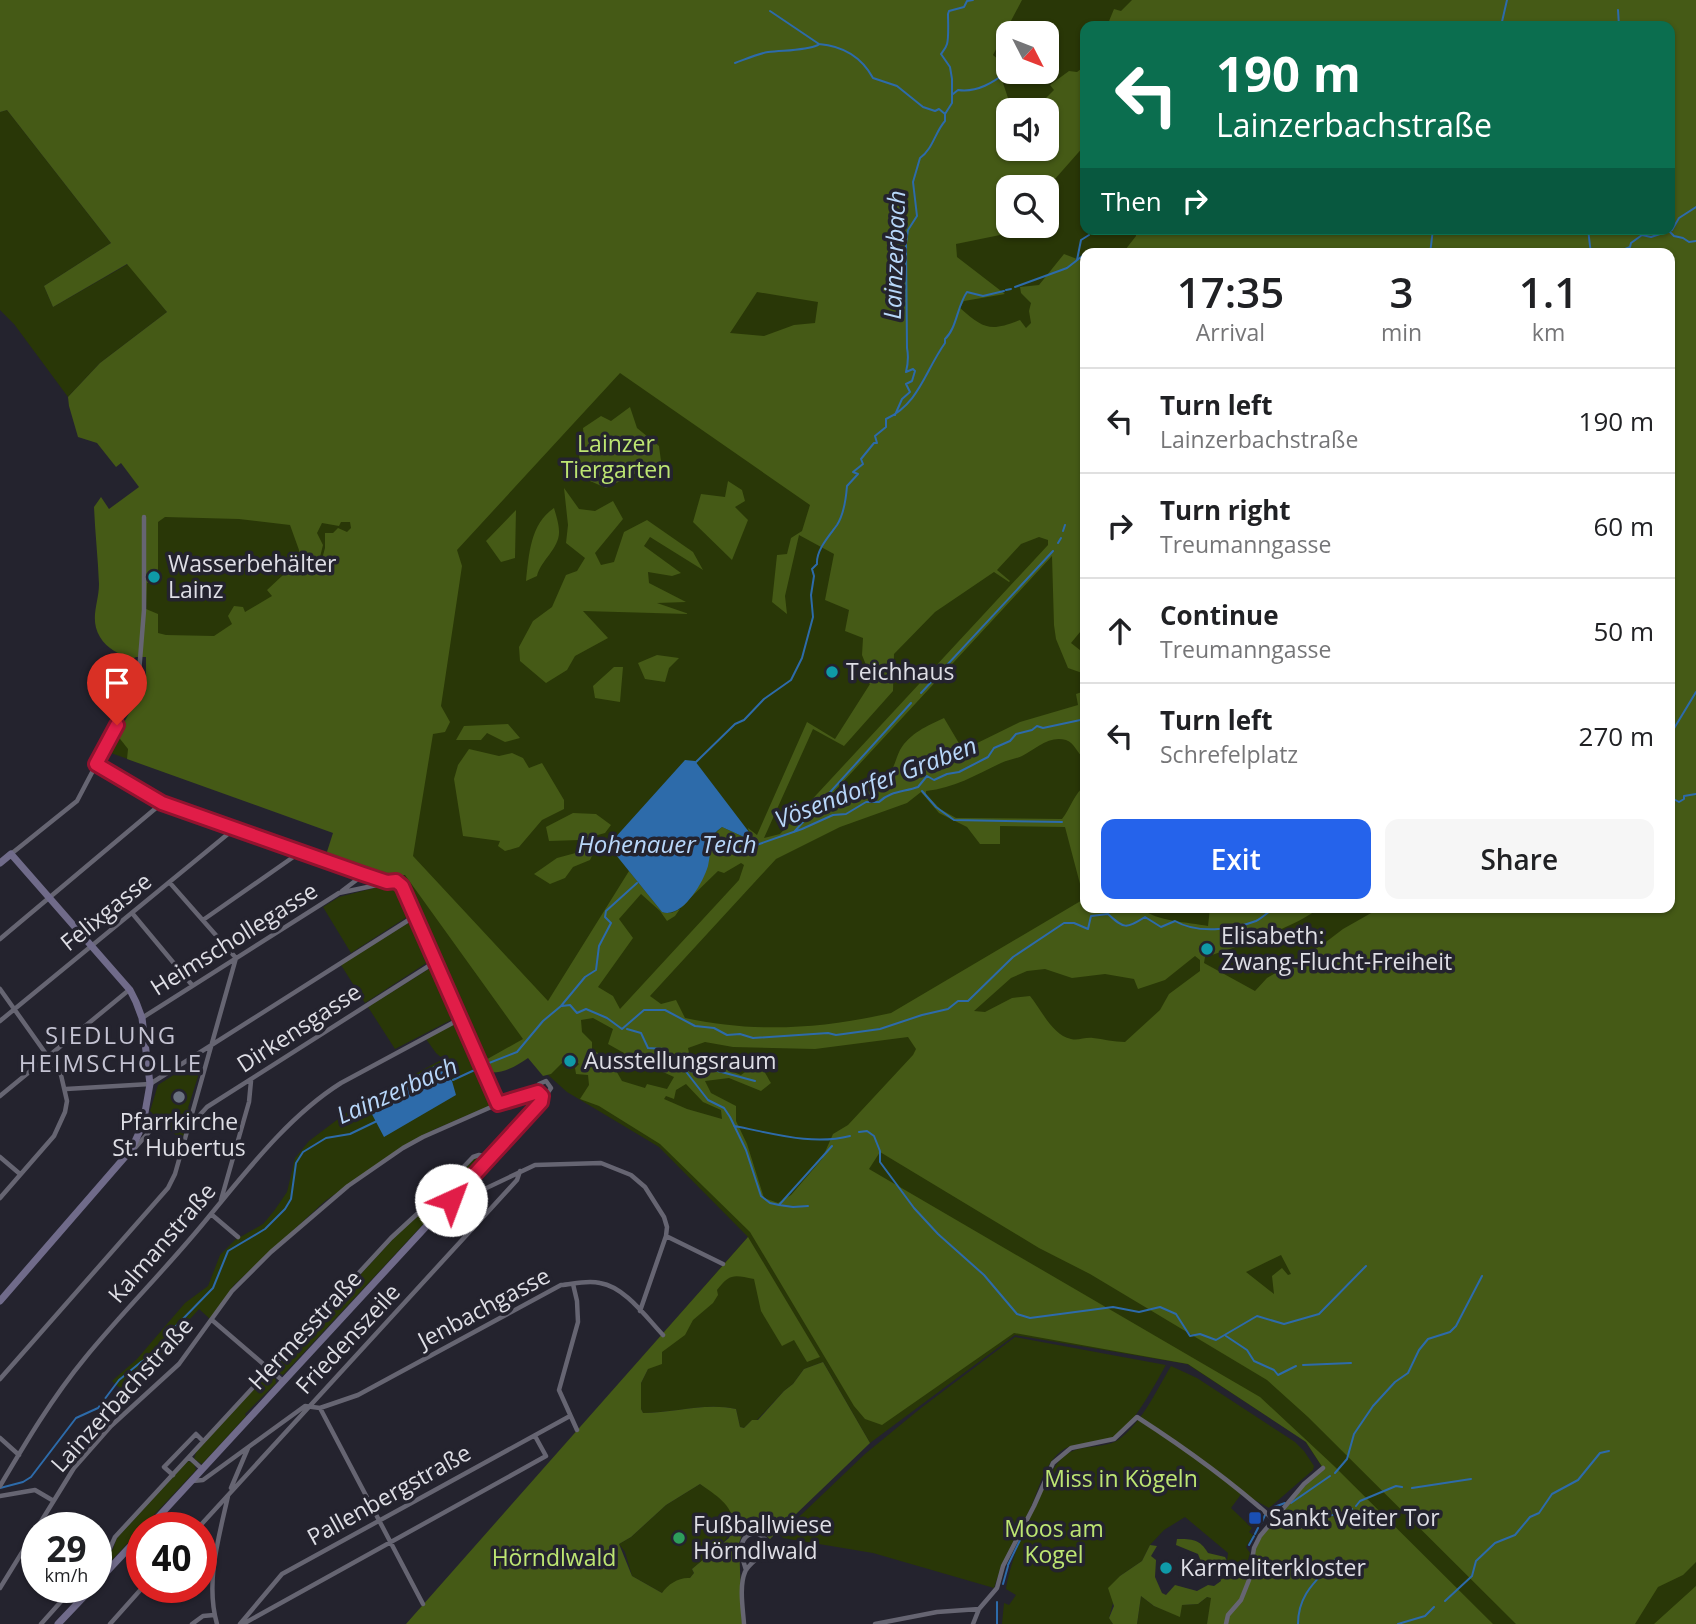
<!DOCTYPE html>
<html lang="en">
<head>
<meta charset="utf-8">
<style>
  :root { --surface:#fff; --page:#f6f6f6; --text:#202124; --muted:#757577; --line:#e0e0e0; --accent:#2563eb }
  body { margin:0; font-family:"Open Sans",sans-serif; background:var(--page); color:var(--text); height:100vh; display:flex; flex-direction:column; font-size:26px; white-space:nowrap }
  * { box-sizing:border-box; margin:0 }
  p { font-size:23px; color:var(--muted) }
  .icon { flex:none; width:38px; height:38px; fill:none; stroke:currentColor; stroke-width:2; stroke-linecap:round; stroke-linejoin:round }
  .map { position:relative; flex:1; overflow:hidden }
  .sheet { position:absolute; left:1080px; top:248px; width:595px; height:665px; display:flex; flex-direction:column; background:var(--surface); border-radius:14px; box-shadow:0 2px 5px #0004 }
  .sheet>* { flex:none }
  .top-card { position:absolute; left:1080px; top:21px; width:595px; height:214px; border-radius:14px; box-shadow:0 2px 5px #0004; background:#0b6e4f; color:#fff; overflow:hidden }
  .needle { width:46px; rotate:132deg }
  .tools { position:absolute; left:996px; top:21px; display:grid; gap:14px }
  .tools a { display:grid; place-items:center; width:63px; height:63px; border-radius:14px; background:var(--surface); box-shadow:0 2px 5px #0004; font-size:35px }
  .speed { position:absolute; left:21px; top:1512px; display:flex; gap:14px; font-size:35px; font-weight:700; text-align:center }
  .speed>* { display:grid; place-content:center; width:91px; height:91px; border-radius:50%; background:var(--surface); box-shadow:0 2px 5px #0004; line-height:1 }
  .speed small { font-size:18px; font-weight:400 }
  .speed .limit { border:10px solid #d22; background:#fff; color:#111 }
  .pin { position:absolute; display:grid; place-items:center; width:60px; height:60px; color:#fff; margin:-72px -30px; border-radius:50% 50% 50% 0; rotate:-45deg; box-shadow:0 0 7px #0007 }
  .pin .icon { rotate:45deg }
  .me { position:absolute; width:77px; margin:-38px; rotate:43deg; stroke-linejoin:round; filter:drop-shadow(0 0 5px #0008) }
  .turn { display:flex; align-items:center; gap:24px; height:147px; padding:0 21px; font-size:32px }
  .turn .icon { width:91px; height:91px; stroke-width:2.5 }
  .turn b { display:block; font-size:49px; line-height:60px }
  .then { display:flex; align-items:center; height:66px; padding:0 21px; background:#0003; gap:14px; font-size:26px }
  .eta { display:flex; justify-content:space-evenly; align-items:center; height:119px; text-align:center }
  .eta b { font-size:42px; font-weight:600; line-height:49px }
  .button { display:flex; gap:14px; margin-top:auto; padding:14px 21px }
  .button a { flex:1; height:80px; border-radius:14px; background:var(--accent); color:#fff; font-size:28px; font-weight:600; line-height:80px; text-align:center }
  .button a+a { background:var(--page); color:var(--text) }
  ul { padding:0; list-style:none }
  li { display:flex; align-items:center; gap:21px; height:105px; padding:0 21px; border-top:2px solid var(--line) }
  li div { flex:1 }
  li b { display:block; font-size:26px }
  li em { font-style:normal }
  .map>svg:first-child { display:block }
</style>
</head>
<body>
<div class="map">
<svg width="1696" height="1624" viewBox="0 0 1696 1624">
  <rect width="100%" height="100%" fill="#24232e"/>
  <path fill="#293707" fill-rule="evenodd" d="M302,0H1696V1624H1417L1367,1536L1305,1441L1187,1364L1015,1335L870,1443L823,1362L804,1369L793,1384L784,1391L757,1420L750,1422L744,1428L740,1427L736,1409C705,1402 674,1413 643,1413L641,1409V1383L648,1369L640,1360L748,1237L659,1147L567,1092L548,1075L523,1040L482,1062L457,1004L459,1002L458,999L455,1000L402,877L405,875L379,848L108,752L146,683L147,388ZM1085,26H1670V229H1085ZM1008,33H1046V72H1008ZM1008,110H1046V149H1008ZM1008,187H1046V226H1008ZM1085,254H1670V908H1085Z
    M7,110L111,243L44,286L53,307L128,264L167,312L100,363L68,397L14,324L0,310V112Z
    M394,883L400,888L410,915L351,953L323,907L339,897Z
    M413,920L424,942L421,944L423,947L425,946L431,960L365,1003L341,965Z
    M432,967L435,968L454,1016L451,1020L395,1049L368,1007Z
    M455,1023L460,1026L494,1102L491,1105L433,1130L409,1143L325,1201L234,1285L210,1319L199,1309L182,1328L171,1351L121,1389L112,1381L137,1359L185,1303L208,1286L220,1255L235,1240L263,1224L274,1211L287,1192L295,1158L309,1141L354,1107L443,1059L436,1053L426,1039Z
    M194,1062H197L201,1067L188,1108L190,1111L182,1141L150,1111L158,1085Z
    M475,1158H480L481,1162L456,1188L452,1190L453,1192L283,1375L273,1370L394,1238L432,1203Z
    M1015,1337L1166,1365C1155,1384 1132,1429 1112,1438C1095,1446 1074,1440 1060,1452C1043,1466 1039,1490 1030,1509C1017,1535 1003,1560 994,1588L873,1553L783,1538L780,1535L865,1454L921,1408Z
    M1171,1366L1197,1378L1295,1442L1304,1451L1314,1466L1313,1470L1269,1508L1242,1493L1231,1508L1252,1528L1249,1532L1253,1535L1246,1547L1250,1553L1246,1567L1227,1561L1228,1553L1185,1517L1164,1530L1150,1545L1142,1561L1120,1576L1109,1618L1113,1624H1002L1004,1603L1009,1605L1016,1595L1006,1589C1009,1562 1045,1467 1067,1454C1082,1444 1104,1449 1118,1440C1142,1423 1156,1391 1171,1366Z
    M269,1373L275,1376L276,1383L245,1414L246,1416L202,1464L194,1459L196,1452Z
    M188,1461L194,1464L196,1470L96,1577V1566L113,1549L117,1538Z
    M700,1484C707,1489 716,1493 723,1499C753,1528 712,1552 692,1569L694,1573L690,1578L662,1593L632,1576L625,1552L619,1544L631,1537L666,1505Z
    M1141,1596L1154,1606L1180,1616L1181,1605L1198,1604L1207,1597L1212,1598L1207,1624H1137Z"/>
  <path fill="#455a16" fill-rule="evenodd" d="M0,0H1022L993,55L1008,68V72H1012L1003,83L1010,104L1006,126L1008,127V149H1046V110H1034L1054,90L1050,85L1069,71L1077,72L1085,66V145L1047,188L1008,187V226H1012L1005,234L956,244L957,257L1005,294L964,301L960,308C984,329 990,332 1020,320L1026,328L1031,323L1029,311L1031,303L1021,293L1020,287L1039,285L1064,254L1085,262V626L1071,643L1085,654L1082,666H1085V674L1068,668L1056,639L1054,625L1052,556L817,810L822,814C843,804 868,795 885,779C894,771 895,760 900,750C910,733 927,726 944,718L963,750L1020,722L1078,705L1076,694L1085,691V759C1077,754 1075,743 1066,740C1049,735 1036,749 1022,756C1015,759 1008,760 1001,763C976,775 954,788 926,791V794L940,809L956,818L1062,819C1070,809 1075,792 1085,786V908H1141C1157,922 1188,922 1208,926L1210,908H1319C1300,925 1230,950 1205,957L1204,963L1255,991L1267,978L1322,945L1343,929L1380,908H1670V254H1122L1136,236V229H1670V26H1107L1114,9L1121,11L1132,0H1696V1562L1683,1575L1658,1587L1635,1624H1516L1308,1417L1267,1380L1090,1274L1039,1248L880,1152L869,1169L1260,1397L1333,1465L1493,1624H1207L1211,1598L1207,1597L1198,1604L1182,1605L1180,1617L1154,1606L1141,1596L1137,1624H1113L1109,1618L1114,1606L1108,1588L1120,1576L1142,1561L1150,1545L1157,1546L1151,1556L1156,1560L1155,1577L1162,1593L1166,1595L1175,1585L1197,1591L1208,1585L1214,1586L1221,1581L1217,1570L1202,1564L1198,1554L1176,1545L1177,1539C1192,1539 1200,1539 1208,1553L1225,1557L1227,1561L1246,1567L1260,1539L1300,1491L1323,1468L1306,1442L1188,1364L1014,1333L882,1425L865,1419L854,1406L750,1232L660,1144L599,1106L580,1099L589,1085L588,1075L576,1074L575,1068L579,1064L569,1056L551,1074L543,1076L528,1058C517,1066 501,1075 486,1072L482,1062L523,1039L405,875L387,877L325,858L333,833L127,759L128,749L117,735L146,683V657H136L130,660C119,653 107,649 100,637C89,619 99,603 99,584C98,558 95,532 94,507L101,497L109,509L139,487L121,463L116,467L97,443L78,437L69,406L68,397L100,363L167,312L127,264L53,307L44,286L111,243L7,110L0,112ZM757,292L818,302L815,323L794,325L764,336L730,333ZM620,373L810,505L802,531L791,538L787,554L777,555L772,602L787,614L785,596L799,535L834,554L825,600L849,610L845,631L863,638L862,655L866,665L860,676L870,684L835,739L807,722L757,835L748,828L749,832L744,837L722,827L712,836C711,857 691,922 662,912L629,871L548,1001L413,856L433,734L445,732L450,722L441,706L462,566L457,550ZM165,517L239,519L290,525L299,550V557H320L323,545L317,533L322,523L339,526L341,522H350L351,528L347,532L338,528L333,533H325V548L319,570L310,568L302,576L305,565L297,562L267,590L272,596L245,612L243,607L234,606L228,616L232,624L214,636L166,635L158,633V614L146,609L147,583L159,581V574H156L158,570V522ZM1039,537L1048,540V545L780,834L764,838L813,729L844,746L893,691L894,654L935,612L994,572L1009,582L1010,581L997,570L1021,544ZM921,792L939,813L967,827L980,844H1000V826L1065,827L1084,899L891,1013C821,1029 755,1033 685,1018L676,1000L661,1004L650,996L776,859L840,827L907,803ZM741,863L744,865L739,880L620,1009L613,996L598,987L633,938L619,919L641,894L660,911L667,921L675,916L682,906L718,871L724,873ZM1195,956L1200,960V971L1169,994L1160,1010L1125,1042C1114,1042 1103,1039 1093,1038C1085,1037 1078,1041 1071,1039C1052,1035 1041,1009 1030,996L1012,998L985,1012L974,1011L1011,978L1027,971L1045,969L1072,978L1105,974L1134,979L1138,989L1165,980ZM593,1018L613,1029L608,1044L624,1053L629,1064L642,1059L649,1060L652,1067L674,1077L667,1089L647,1084L645,1088L622,1081L614,1067L616,1062L592,1050V1042L582,1032L581,1020ZM908,1037L916,1049L913,1055L848,1125L833,1134L822,1159L791,1195L778,1203L764,1198L747,1144L736,1121V1106L711,1093L705,1081L729,1078L761,1091L771,1083C761,1066 761,1061 741,1075L707,1062L698,1064L690,1058L688,1048L705,1042L733,1047L815,1049ZM686,1084L703,1102L721,1110L722,1119L687,1109L664,1099L666,1096L674,1099L676,1090ZM1281,1255L1291,1274L1288,1275L1282,1268L1272,1276L1274,1294L1246,1272Z
    M630,407L637,428L659,446L661,461L606,488L581,477L579,454L585,446L583,428L601,416L611,421Z
    M728,481L742,490L745,501L735,507L748,520L732,560L693,522L701,494L725,497Z
    M564,488L579,509L595,511L613,501L623,519L595,553L601,565L614,562L624,532L647,520L693,552L703,570L650,537L644,546L681,573L672,576L648,572L649,583L686,602L657,603L689,614L583,611L608,638L575,656L567,670L546,683L520,661L519,647L533,621L552,607L566,575L577,571L585,558L566,543L568,525Z
    M554,508C556,515 559,524 559,531C560,548 541,560 537,576L526,581C529,555 530,524 554,508Z
    M516,510L515,558L501,562L486,541Z
    M657,655L679,658L669,668L665,682L645,679L638,663Z
    M614,667H623L620,702L595,698L593,686Z
    M508,724L520,738L505,742L487,733L481,740H456L464,726Z
    M469,749L499,756L512,753L523,758L529,768L542,763L564,800V809L542,820L519,847L505,851L498,846L500,841L463,836L454,779L458,765Z
    M573,813L596,814L611,825L605,833L580,840L549,841L546,827Z
    M583,851L593,854L590,860L573,867L565,878L550,884L534,874L557,858Z
    M748,1237L820,1357L807,1362L794,1340L782,1346L761,1311L754,1279C734,1275 730,1273 717,1290L718,1295L713,1303L693,1320L685,1335L662,1352V1364L648,1369L641,1383V1409L643,1413C674,1413 705,1402 736,1409L740,1427L744,1428L752,1420H758L784,1391L793,1384L804,1369L823,1362L870,1443L770,1539C760,1530 754,1528 742,1535L739,1543L742,1624H406ZM700,1484C719,1497 743,1512 729,1538L692,1569L694,1573L690,1578C679,1577 668,1584 662,1593L632,1576L619,1544L631,1537L666,1505Z
    M1696,1586V1624H1654Z"/>
  <path fill="#2d6baa" d="M685,760L695,761L749,832L744,837L722,827C718,830 713,834 712,839C710,848 710,857 708,866C703,883 682,919 662,912L612,850L613,840Z
    M438,1064L452,1081L456,1095L384,1137L366,1103Z"/>
  <g fill="none" stroke-linecap="round" stroke-linejoin="round">
    <path stroke="#2d6baa" stroke-width="2" d="M1618,10L1619,26
      M770,11L819,44C843,46 862,58 873,78L897,86L923,107L935,111L939,109L945,114
      M1501,26L1507,0
      M1046,47L1049,44
      M735,63C746,59 757,54 768,52C784,50 805,51 818,45
      M953,94L958,90C977,93 994,82 1008,71
      M1588,229L1591,254
      M1670,232L1674,236L1683,238L1689,242L1696,241
      M1430,254L1433,229
      M1613,254L1630,247L1631,243L1642,235L1651,237L1672,230L1679,218L1696,207
      M1077,260L1081,240L1089,235
      M1015,287L1067,268L1085,254
      M1006,290L1011,289
      M895,415L902,399L910,392L906,384L912,381L915,371L913,369L906,372C908,364 909,358 907,348L906,243L908,230L917,216L913,182L920,158C933,149 935,132 945,121V114L952,103V79L950,67L941,54C943,51 946,48 947,44C949,37 948,21 948,14L949,11L964,7L967,1L973,0
      M1063,531L1065,525
      M1058,543L1061,538
      M921,693L1053,551
      M1670,735L1696,692
      M695,763L735,724L744,720L764,699L791,680L802,658L813,617L811,595L814,576L812,569L817,564C816,550 829,536 837,525C844,514 846,499 847,486L858,474L853,472L863,464L861,459L874,443H877L875,436L886,427V419C919,404 925,371 945,343V339C957,328 957,306 967,292L983,296L1004,291
      M922,791L936,807L954,820L1062,822
      M1670,797L1679,802L1684,799V796L1696,794
      M794,832L911,703
      M711,849H745L802,829L833,815L846,814L866,802H879C890,791 904,792 918,787L927,776L934,780L947,774L959,772L988,757L994,748L1010,741L1016,734L1032,730L1037,726L1043,728L1085,719
      M562,1006L570,1005L577,1013L586,1009L607,1018L622,1029L644,1010H665L695,1026L714,1028L727,1035L740,1034L753,1038L828,1033L836,1035L880,1029L922,1015L948,1009L958,1001H968L1013,957L1064,923H1074L1088,929L1091,916L1108,914C1124,929 1126,929 1145,917L1161,927L1175,921C1197,934 1232,930 1256,921C1262,918 1268,912 1274,908
      M627,1029L641,1033L648,1048L664,1049L676,1063L684,1069L708,1100L724,1108L730,1117L746,1150L761,1196L770,1203L779,1205L793,1207L808,1206
      M484,1065L517,1052L543,1021L561,1006L585,977L596,970L599,946L611,923L605,917L606,911L637,883
      M685,1069L694,1072L714,1070L755,1081
      M453,1080L479,1068
      M734,1126C772,1133 812,1146 850,1136
      M859,1132L867,1131L874,1136L880,1151V1162L914,1208L938,1234L984,1275L1017,1314L1030,1318L1113,1307L1139,1312L1160,1307L1176,1314L1190,1336L1200,1334L1216,1340L1257,1316L1284,1324L1319,1314L1366,1266
      M779,1205L832,1146
      M1226,1336L1247,1350L1254,1361L1274,1370L1278,1375L1296,1366
      M1303,1365L1351,1363
      M1335,1473L1347,1459L1354,1434L1373,1406L1395,1382L1408,1373L1419,1350L1428,1339L1450,1332L1456,1326L1482,1276
      M0,1488L23,1482L31,1477L76,1418L98,1408L119,1380L141,1362L166,1347L176,1326L213,1288L228,1251L265,1229L285,1209L291,1199L296,1163L303,1152L326,1138L350,1134L377,1121
      M1412,1488L1471,1479
      M1291,1503L1330,1476
      M1356,1506L1360,1501L1396,1486L1402,1487
      M1269,1512L1274,1507L1285,1503
      M1301,1519C1312,1518 1343,1515 1352,1509
      M1261,1524L1265,1515
      M1255,1534L1258,1528
      M1249,1545L1254,1536
      M1008,1565L1022,1536
      M1003,1584L1008,1566
      M1445,1601L1472,1576L1476,1561L1495,1543L1515,1535L1530,1517L1539,1513L1552,1494L1578,1480L1600,1453L1609,1451
      M997,1602V1624
      M1298,1624C1298,1592 1319,1579 1337,1558
      M1398,1624L1425,1616L1434,1607"/>
    <path stroke="#666572" stroke-width="4.5" d="M96,765L162,803L386,881
      M11,854L77,801L138,685L144,610V517
      M342,891L363,875
      M132,913L192,985
      M203,920L299,853
      M0,939L162,803
      M0,989L61,1075L67,1101L65,1112L54,1136L0,1198
      M142,1018L339,893L396,881L402,886L498,1104
      M0,1021L234,829
      M66,1089L150,1084L415,916
      M0,1096L129,990
      M188,1128L207,1107L435,962
      M134,1149L159,1121
      M0,1157L20,1174
      M221,1200L249,1102L251,1081
      M448,1204L455,1203L535,1165L601,1163L631,1175L645,1187L664,1217L667,1227L666,1236L640,1311
      M211,1214L238,1237
      M666,1236L723,1264
      M573,1284L577,1301L578,1322L559,1390L577,1430
      M212,1320L283,1381
      M0,1379L168,1188L175,1174L236,958L170,883
      M320,1408L423,1604
      M0,1438L19,1455
      M189,1457L202,1469
      M173,1475L164,1467L196,1434L203,1441
      M193,1481L203,1480L305,1406L320,1408L358,1395L561,1285C573,1284 587,1280 600,1283C625,1287 646,1317 663,1335
      M0,1486C26,1442 52,1398 85,1358C125,1309 171,1264 211,1214C249,1168 290,1115 341,1083L460,1019
      M231,1488L248,1448
      M0,1496L35,1490L52,1500
      M198,1528L517,1180L520,1171
      M96,1563L110,1548L115,1537L391,1238L430,1202L473,1157L479,1155L489,1157
      M0,1588L74,1468L111,1426L179,1364L232,1291L271,1252L348,1186L403,1148L423,1137L498,1104L538,1092L539,1084L546,1081L551,1088L542,1101
      M41,1624L74,1587
      M110,1624L143,1587
      M192,1624L203,1616L214,1615
      M217,1624C205,1582 219,1537 228,1496
      M240,1624L282,1574L570,1416
      M243,1624L546,1456L535,1436
      M744,1624C743,1609 739,1586 745,1572C751,1559 769,1556 765,1539L757,1533C736,1534 741,1555 746,1570
      M875,1624L937,1612L979,1609
      M973,1624L979,1609L997,1588L1003,1566L1034,1506L1053,1463L1071,1448L1114,1439L1137,1417C1185,1448 1231,1481 1273,1519
      M1226,1624L1228,1615L1241,1600L1249,1580L1254,1548L1260,1536L1304,1484L1323,1468"/>
    <path stroke="#706b8a" stroke-width="7" d="M0,863L11,854L130,990L136,1002L142,1018L150,1084L143,1124L131,1150L0,1301
      M148,1528L541,1102L542,1096L538,1092
      M96,1583L142,1534
      M58,1624L93,1587"/>
  </g>
  <g fill="none" stroke-linecap="round" stroke-linejoin="round">
    <defs>
      <path id="route" d="M117,725L96,764L162,803L363,874L387,882L396,881L402,886L498,1104L538,1092L542,1096L541,1102L451,1200"/>
    </defs>
    <use href="#route" stroke="#92132f" stroke-width="18"/>
    <use href="#route" stroke="#e11d48" stroke-width="12"/>
  </g>
  <g fill="#0f9aa8" stroke="#24232e" stroke-width="2.5">
    <circle cx="154" cy="577" r="7"/>
    <circle cx="832" cy="672" r="7"/>
    <circle cx="1207" cy="949" r="7"/>
    <circle cx="570" cy="1061" r="7"/>
    <circle cx="1166" cy="1568" r="7"/>
  </g>
  <circle fill="#6b7280" stroke="#24232e" stroke-width="2.5" cx="179" cy="1097" r="7"/>
  <rect fill="#1a4fb4" stroke="#24232e" stroke-width="2.5" x="1248" y="1511" width="14" height="14" rx="3.5"/>
  <circle fill="#2e9e5b" stroke="#24232e" stroke-width="2.5" cx="679" cy="1538" r="7"/>
  <g text-anchor="middle" stroke-width="7" stroke-linejoin="round" paint-order="stroke">
    <g font-size="23" fill="#bde572" stroke="#24232e">
      <text x="616" y="452">Lainzer<tspan x="616" dy="26">Tiergarten</tspan></text>
      <text x="1121" y="1487">Miss in Kögeln</text>
      <text x="1054" y="1537">Moos am<tspan x="1054" dy="26">Kogel</tspan></text>
      <text x="554" y="1566">Hörndlwald</text>
    </g>
    <g font-size="23" fill="#dedee5" stroke="#24232e" text-anchor="start">
      <text x="168" y="572">Wasserbehälter<tspan x="168" dy="26">Lainz</tspan></text>
      <text x="846" y="680">Teichhaus</text>
      <text x="1221" y="944">Elisabeth:<tspan x="1221" dy="26">Zwang-Flucht-Freiheit</tspan></text>
      <text x="584" y="1069">Ausstellungsraum</text>
      <text x="179" y="1130" text-anchor="middle">Pfarrkirche<tspan x="179" dy="26">St. Hubertus</tspan></text>
      <text x="1269" y="1526">Sankt Veiter Tor</text>
      <text x="693" y="1533">Fußballwiese<tspan x="693" dy="26">Hörndlwald</tspan></text>
      <text x="1180" y="1576">Karmeliterkloster</text>
    </g>
    <g font-size="23" fill="#dedee5" stroke="#24232e">
      <text transform="translate(106 912) rotate(-39)" y="8">Felixgasse</text>
      <text transform="translate(234 939) rotate(-32)" y="8">Heimschollegasse</text>
      <text transform="translate(299 1028) rotate(-33)" y="8">Dirkensgasse</text>
      <text transform="translate(162 1243) rotate(-49)" y="8">Kalmanstraße</text>
      <text transform="translate(484 1308) rotate(-28)" y="8">Jenbachgasse</text>
      <text transform="translate(305 1330) rotate(-47)" y="8">Hermesstraße</text>
      <text transform="translate(348 1339) rotate(-47)" y="8">Friedenszeile</text>
      <text transform="translate(122 1395) rotate(-48)" y="8">Lainzerbachstraße</text>
      <text transform="translate(389 1495) rotate(-29)" y="8">Pallenbergstraße</text>
    </g>
    <g font-size="24" font-style="italic" fill="#b8d7fa" stroke="#24232e">
      <text transform="translate(895 255) rotate(-88)" y="8">Lainzerbach</text>
      <text transform="translate(876 783) rotate(-21)" y="8">Vösendorfer Graben</text>
      <text x="667" y="853">Hohenauer Teich</text>
      <text transform="translate(397 1091) rotate(-24)" y="8">Lainzerbach</text>
    </g>
    <g font-size="24" letter-spacing="2" fill="#c4c3d2" stroke="#24232e">
      <text x="111" y="1044">SIEDLUNG<tspan x="111" dy="28">HEIMSCHOLLE</tspan></text>
    </g>
  </g>
</svg>
<div class="tools">
<a><svg class="needle" viewBox="-14 -14 28 28"><path d="M0-13l5 13h-10z" fill="#e53935"/><path d="M0 13l5-13h-10z" fill="#757577"/></svg></a>
<a><svg class="icon" aria-label="sound" viewBox="0 0 24 24"><path d="M4 9h4l5-4v14l-5-4H4zM17 9q2 3 0 6"/></svg></a>
<a><svg class="icon" aria-label="search" viewBox="0 0 24 24"><circle cx="10" cy="10" r="6"/><path d="M15 15l6 6"/></svg></a>
</div>
<div class="speed"><div>29<small>km/h</small></div><div class="limit">40</div></div>
<div class="pin" style="left:117px;top:725px;background:#d93025"><svg class="icon" aria-label="arrive" viewBox="0 0 24 24"><path d="M6 21V4h12l-3 4 3 4H6"/></svg></div>
<svg class="me" style="left:451px;top:1200px" viewBox="-20 -20 40 40"><circle r="19" fill="#fff"/><path d="M0-13L10 11 0 6-10 11z" fill="#e11d48"/></svg>
<div class="top-card">
<div class="turn"><svg class="icon" aria-label="left" viewBox="0 0 24 24"><path d="M17 20v-9H6M10 6l-5 5 5 5"/></svg><div><b>190 m</b>Lainzerbachstraße</div></div>
<div class="then">Then<svg class="icon" aria-label="right" viewBox="0 0 24 24"><path d="M7 20v-9h11M14 6l5 5-5 5"/></svg></div>
</div>
<section class="sheet">
<div class="eta">
<div><b>17:35</b><p>Arrival</p></div>
<div><b>3</b><p>min</p></div>
<div><b>1.1</b><p>km</p></div>
</div>
<ul>
<li><svg class="icon" aria-label="left" viewBox="0 0 24 24"><path d="M17 20v-9H6M10 6l-5 5 5 5"/></svg><div><b>Turn left</b><p>Lainzerbachstraße</p></div><em>190 m</em></li>
<li><svg class="icon" aria-label="right" viewBox="0 0 24 24"><path d="M7 20v-9h11M14 6l5 5-5 5"/></svg><div><b>Turn right</b><p>Treumanngasse</p></div><em>60 m</em></li>
<li><svg class="icon" aria-label="ahead" viewBox="0 0 24 24"><path d="M12 20V5M6 11l6-6 6 6"/></svg><div><b>Continue</b><p>Treumanngasse</p></div><em>50 m</em></li>
<li><svg class="icon" aria-label="left" viewBox="0 0 24 24"><path d="M17 20v-9H6M10 6l-5 5 5 5"/></svg><div><b>Turn left</b><p>Schrefelplatz</p></div><em>270 m</em></li>
</ul>
<div class="button"><a>Exit</a><a>Share</a></div>
</section>
</div>
</body>
</html>
